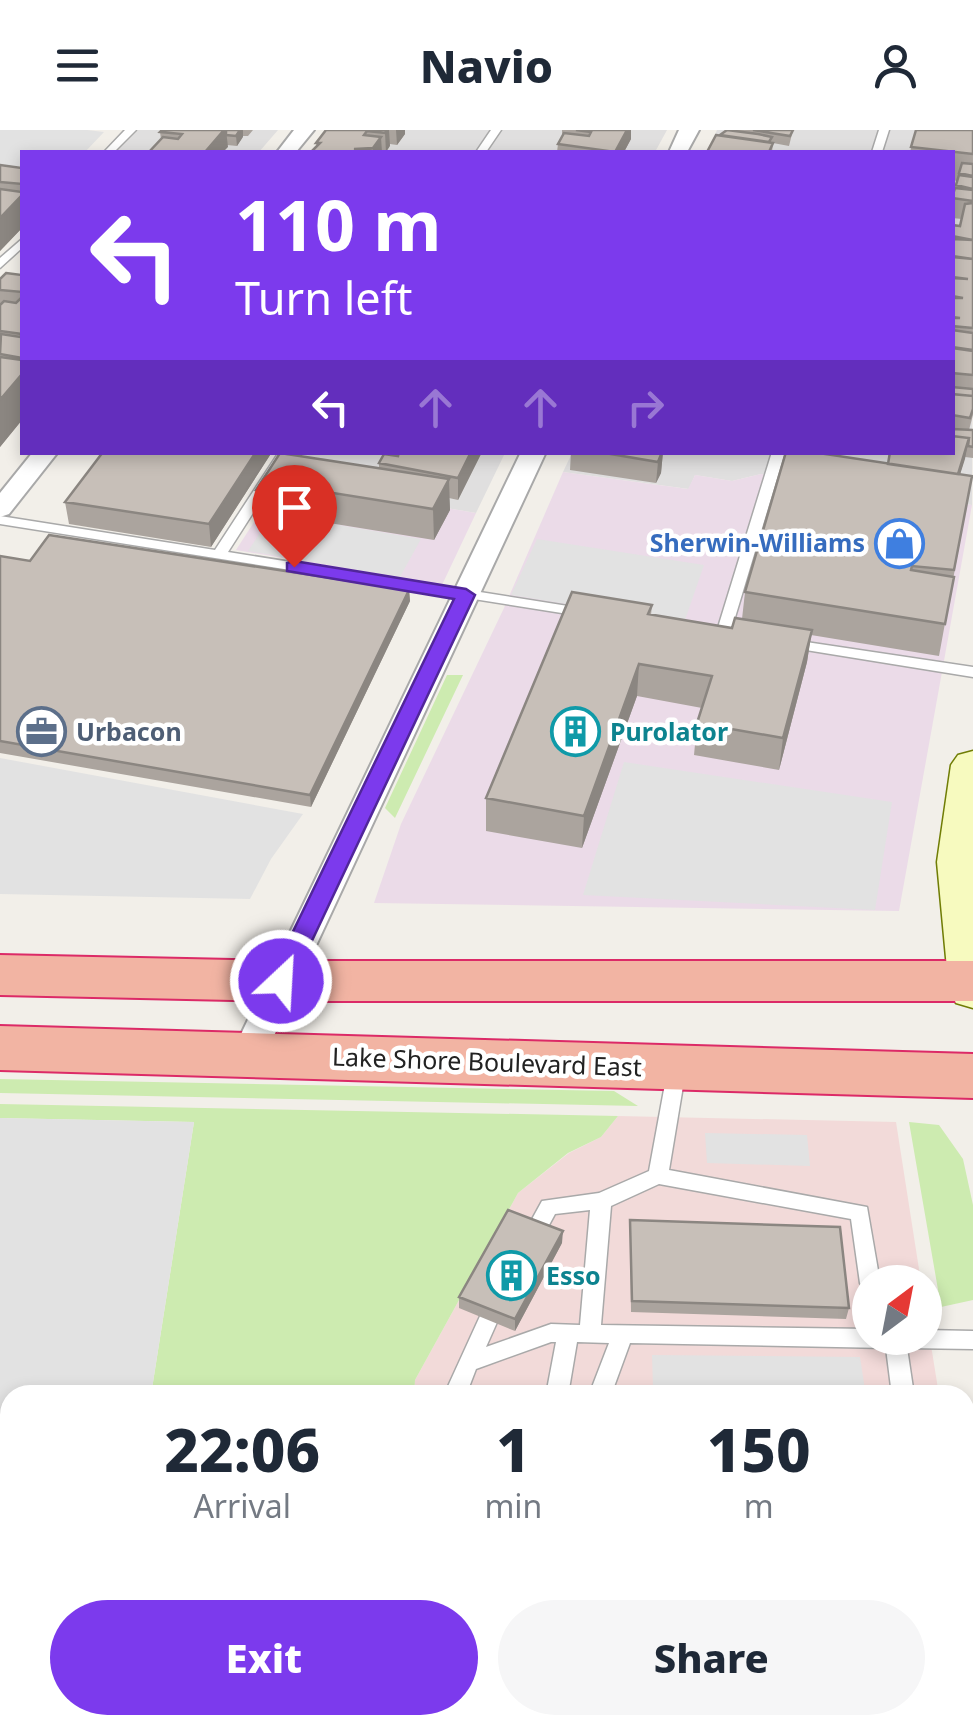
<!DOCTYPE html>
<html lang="en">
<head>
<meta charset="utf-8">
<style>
  :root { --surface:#fff; --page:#f6f6f7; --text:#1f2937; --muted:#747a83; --accent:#7c3aed }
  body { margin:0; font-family:"Noto Sans",sans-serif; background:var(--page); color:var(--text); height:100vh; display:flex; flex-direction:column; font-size:38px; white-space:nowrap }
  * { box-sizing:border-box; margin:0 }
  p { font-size:32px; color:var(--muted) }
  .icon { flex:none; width:55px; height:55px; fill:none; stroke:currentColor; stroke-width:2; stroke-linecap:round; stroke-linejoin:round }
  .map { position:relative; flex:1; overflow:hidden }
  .drawer { position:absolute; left:0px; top:1255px; width:975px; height:350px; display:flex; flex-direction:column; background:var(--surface); border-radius:30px 30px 0 0; box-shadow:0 5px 15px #0003 }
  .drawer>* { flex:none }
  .top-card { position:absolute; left:20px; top:20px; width:935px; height:305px; border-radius:0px; box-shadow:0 5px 15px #0003; background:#7c3aed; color:#fff; overflow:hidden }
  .needle { width:65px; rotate:32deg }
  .buttons { position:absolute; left:852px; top:1135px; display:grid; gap:20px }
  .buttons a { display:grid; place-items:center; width:90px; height:90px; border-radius:50%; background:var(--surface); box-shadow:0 5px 15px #0003; font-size:50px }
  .pin { position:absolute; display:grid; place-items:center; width:85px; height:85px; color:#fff; margin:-102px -42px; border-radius:50% 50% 50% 0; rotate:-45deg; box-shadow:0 0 10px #0007 }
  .pin .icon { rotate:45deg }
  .me { position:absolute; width:110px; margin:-55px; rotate:25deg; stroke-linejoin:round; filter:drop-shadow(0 0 8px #0008) }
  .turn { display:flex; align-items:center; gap:35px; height:210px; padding:0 50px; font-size:45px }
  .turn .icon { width:130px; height:130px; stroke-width:2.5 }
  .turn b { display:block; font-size:70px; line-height:85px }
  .lanes { display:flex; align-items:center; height:95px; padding:0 50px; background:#0003; justify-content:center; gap:50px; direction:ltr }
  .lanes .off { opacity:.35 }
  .eta { display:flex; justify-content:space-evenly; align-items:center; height:170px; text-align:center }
  .eta b { font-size:60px; font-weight:800; line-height:70px }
  .cta { display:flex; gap:20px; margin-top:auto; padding:20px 50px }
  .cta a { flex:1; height:115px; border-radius:60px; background:var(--accent); color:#fff; font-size:40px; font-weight:800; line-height:115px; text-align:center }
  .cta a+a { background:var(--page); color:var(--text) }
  header { display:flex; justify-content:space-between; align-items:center; height:130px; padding:0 50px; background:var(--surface); font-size:45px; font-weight:800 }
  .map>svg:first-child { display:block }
</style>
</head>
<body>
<header><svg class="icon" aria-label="menu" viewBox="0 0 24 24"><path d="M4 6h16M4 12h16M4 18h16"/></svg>Navio<svg class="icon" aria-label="person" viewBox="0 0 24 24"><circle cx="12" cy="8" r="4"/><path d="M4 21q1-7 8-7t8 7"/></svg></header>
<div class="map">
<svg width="973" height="1605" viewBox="0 0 973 1605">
  <rect width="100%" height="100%" fill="#f2efe9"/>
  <path fill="#e0dfdf" d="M138,0H278L259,22H116Z
    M329,0H667L655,22H311Z
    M717,0H973L972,375L761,344L732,351L695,345L689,359L563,342L572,323L952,322V22H707Z
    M298,323H505L476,383L281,350Z"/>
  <path fill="#f2dad9" d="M618,986L896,992L921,1152H870V1208H925V1178L939,1265H414L415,1250L518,1063L569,1023L601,1007Z"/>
  <path fill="#ebdbe8" d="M563,342L688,359L695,345L732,351L761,344L972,375L899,781L374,773L401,694L504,478Z
    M281,350L476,383L442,455L236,420Z
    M965,1429L973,1471V1605H392L393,1595H965Z"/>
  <path fill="#cdebb0" d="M447,545H463L395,688L385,678Z
    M0,949L614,961L638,976L0,963Z
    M0,974L618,986L601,1007L568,1023L518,1063L415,1250L414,1265H151L194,992L0,988Z
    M909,992L939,995L963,1029L973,1075V1170L941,1177Z"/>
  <path fill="#e2e2e2" d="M0,0H87L104,2L85,22H22V58H0Z
    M304,389L421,409L400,447L248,421L266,394L297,400Z
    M537,409L704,435L684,493L511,465Z
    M0,628L303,684L271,729L250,769L0,764Z
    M624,632L892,672L875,780L583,765Z
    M0,988L194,992L151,1265H10V1350L0,1351Z
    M705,1003L807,1005L810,1036L707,1033Z
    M652,1225L860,1227L865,1260L653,1258Z"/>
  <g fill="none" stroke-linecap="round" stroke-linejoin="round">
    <defs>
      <path id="service" d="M125,0H136L114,22H104Z
        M491,0H501L486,22H476Z
        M879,0H889L882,22H872Z
        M22,109V118L0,138V128Z
        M279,322H292L228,422L587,479L594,483L587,487L0,394V386L215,420Z
        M772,322H785L730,504L723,508L718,507L716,504Z
        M786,509L973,537V547L781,516L779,513Z
        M677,931L684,933L686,938L669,1040L867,1077L880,1152H870V1162L863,1159L860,1153L851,1089L659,1054L611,1076L601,1195L870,1199V1208H925V1200L973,1201V1219L907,1218L914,1265H892L886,1218L630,1213L611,1265H589L609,1213L577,1212L568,1265H546L556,1212H551L476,1239L466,1265H444L481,1184L488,1181L495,1184L498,1190L486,1217L551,1194L580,1195L590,1080L555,1084L542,1108L535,1110L528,1108L525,1102L542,1071L599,1063L649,1041L668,938L670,933Z"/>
      <path id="minor" d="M294,0H314L296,22H277Z
        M679,0H699L687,22H669Z
        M33,322H58L9,384L0,387V363Z
        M521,322H546L265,925L260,934L248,938L236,934L231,925Z"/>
      <path id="secondary" d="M973,621V878L956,873L949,860L937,732L951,635L958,625Z"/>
      <path id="trunk" d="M0,825L281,831H973V871H281L0,865Z
        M0,896L973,924V968L0,940Z"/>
    </defs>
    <use href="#service" stroke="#a9a9a9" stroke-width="3"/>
    <use href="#minor" stroke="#a9a9a9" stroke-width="4"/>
    <use href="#secondary" stroke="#707d05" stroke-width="3"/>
    <use href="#trunk" stroke="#dc2a67" stroke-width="4"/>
    <use href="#service" fill="#fff" fill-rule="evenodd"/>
    <use href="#minor" fill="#fff" fill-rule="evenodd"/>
    <use href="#secondary" fill="#f7fabf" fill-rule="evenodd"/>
    <use href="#trunk" fill="#f2b4a3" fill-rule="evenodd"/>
  </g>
  <path fill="#aba49e" d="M162,0H253L248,6H243L237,16L227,15L228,17L161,9L160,2Z
    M326,0H405V4L397,15L390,14L386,22L317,17L316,13Z
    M562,0H631V9L624,22H557L558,14L562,6Z
    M727,0H793L789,16L773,13L772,22H707L720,5Z
    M916,0H973V285L969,300H973V328L965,327L960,344L972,346L939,526L811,505L807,532L779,640L694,625L697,593L702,578L637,566L582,718L486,701V668L652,475L651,485L732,498L742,489L745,462L888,334L890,322H952V95L960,96L962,89L952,88V65L957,51L952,50V22H910Z
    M0,35L22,38V98L0,121Z
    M22,145V290L0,317V149Z
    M272,322L211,417L69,394L65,372Z
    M399,322H482L458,370L449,368L450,380L434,410L292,387L287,396L259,392L256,360L379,338V333L398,326Z
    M571,322H663L661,343L656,353L570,340Z
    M0,426L30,431L409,460L410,471L311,677L0,623Z
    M630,1090L849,1178L846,1189L631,1182Z
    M562,1113L515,1201L459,1178V1167Z
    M836,1595H965L973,1605H837Z"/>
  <path fill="#8b8681" d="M224,0H226L228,17L223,22H205Z
    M240,0H243V7L237,16L236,6Z
    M387,0H389L390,16L386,22L385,3Z
    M396,0H405V4L397,15Z
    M627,0H631V9L624,22H615Z
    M381,7L382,22H373V18Z
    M22,65V98L0,121V88Z
    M22,245V290L0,317V270Z
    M969,308L965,329L951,373L955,351Z
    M256,322H272L211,417L209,394Z
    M471,322H482L458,370V348Z
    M663,322L661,343L656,353L658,332Z
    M449,349L450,380L434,410L433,379Z
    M290,356L292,387L287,396L284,365Z
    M409,460L410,471L311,677L310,665Z
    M812,500L807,532L779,640L783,608Z
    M639,534L637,566L582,718L584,686Z
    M563,1101L562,1113L515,1201V1189Z
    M315,1595H323L322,1605H315Z"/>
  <path fill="#c7bfb8" stroke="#8b8681" stroke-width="2.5" d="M162,0H224L205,22H149L163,7L178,9L182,4L160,2Z
    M226,0H240L236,6L226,5Z
    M326,0H387L385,3L367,1L364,5L381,7L373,18L354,19L382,22H311L320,13H316Z
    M576,0H627L615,22L558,14L564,3L589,6L591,2Z
    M727,0L758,4L772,7L769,12L720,5Z
    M753,0H793L790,6Z
    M916,0H973V24L911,17Z
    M716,5L773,13L769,22H707Z
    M962,33L973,34V46L959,43Z
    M0,35L22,38V54L0,52Z
    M959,45L973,47V59L956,55Z
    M955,58L973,60V71L952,68Z
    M0,59L22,62V65L0,88Z
    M973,73V110L952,106V95L960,96L965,74Z
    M952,109L973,110V129L952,126Z
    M952,127L973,129V198L952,196V188H960L952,187V168H963L952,166V148L968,149L952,147Z
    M6,143L22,145V162L0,160V149Z
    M21,168H22V204L0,201V175L4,171L16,173Z
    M952,200L973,203V220L952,217Z
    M1,204L20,207L22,204V228L0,224Z
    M952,218L973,221V245L952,243Z
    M0,227L22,230V244L0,270Z
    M952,257L973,259V266L952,264Z
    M952,264L973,266V279L970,288L952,285Z
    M952,299L973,300V317L968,316L969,308L952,306Z
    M952,306L969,308L958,344L888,334L890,322H952Z
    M103,322H256L209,394L65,372Z
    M399,322H471L458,348L379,333L384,324L398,326Z
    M599,322H662L658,332Z
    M786,322H812L972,346L954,440L912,436L911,440L954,447L945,494L745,462Z
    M280,323L449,349L433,379L290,356L284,365L256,360Z
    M49,405L409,460L310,665L0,611V426L30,431Z
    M572,462L652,475L648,484L732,498L735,488L812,500L783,608L697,593L712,546L639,534L584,686L486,668Z
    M508,1080L563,1101L515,1189L459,1167Z
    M630,1090L840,1097L849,1178L632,1171Z
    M856,1259L857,1265H649V1261Z
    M10,1359V1595H315V1605H0V1366Z
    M965,1528H973V1605H851L850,1595H965Z
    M412,1595H481L480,1605H411Z"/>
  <path fill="#7c3aed" stroke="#51269a" stroke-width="2.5" d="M294,431L466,459L475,465L293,851L281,859L269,851L454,469L287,441V433Z"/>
  <defs>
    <symbol id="shop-ring" viewBox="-11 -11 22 22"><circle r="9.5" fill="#fff" stroke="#3f7fe0" stroke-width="1.5"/><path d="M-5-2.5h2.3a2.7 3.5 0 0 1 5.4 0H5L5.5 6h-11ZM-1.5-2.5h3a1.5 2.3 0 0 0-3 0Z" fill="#3f7fe0"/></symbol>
    <symbol id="office-ring" viewBox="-11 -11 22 22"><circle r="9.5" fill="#fff" stroke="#5c6f8a" stroke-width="1.5"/><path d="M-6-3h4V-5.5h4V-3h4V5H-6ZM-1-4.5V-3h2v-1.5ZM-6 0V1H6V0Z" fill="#5c6f8a"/></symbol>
    <symbol id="building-ring" viewBox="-11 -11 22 22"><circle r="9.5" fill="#fff" stroke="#0f9aa8" stroke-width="1.5"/><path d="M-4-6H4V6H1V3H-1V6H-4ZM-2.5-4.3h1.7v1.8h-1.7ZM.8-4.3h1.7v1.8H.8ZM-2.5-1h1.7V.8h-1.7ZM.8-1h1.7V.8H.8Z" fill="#0f9aa8"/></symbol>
  </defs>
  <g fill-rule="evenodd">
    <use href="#shop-ring" x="872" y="386" width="55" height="55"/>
    <use href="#office-ring" x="14" y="574" width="55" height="55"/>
    <use href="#building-ring" x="548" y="574" width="55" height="55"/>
    <use href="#building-ring" x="484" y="1118" width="55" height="55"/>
  </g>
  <g text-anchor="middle" stroke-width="9" stroke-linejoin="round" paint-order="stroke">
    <g font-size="25" font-weight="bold" fill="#366cbe" stroke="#fff" text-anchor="end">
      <text x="865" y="422">Sherwin-Williams</text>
    </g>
    <g font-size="25" font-weight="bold" fill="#4e5e75" stroke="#fff" text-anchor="start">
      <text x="76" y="611">Urbacon</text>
    </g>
    <g font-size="25" font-weight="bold" fill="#0d838f" stroke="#fff" text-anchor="start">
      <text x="610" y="611">Purolator</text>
      <text x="546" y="1155">Esso</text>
    </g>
    <g font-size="25" fill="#222" stroke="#fff">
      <text transform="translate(487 932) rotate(2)" y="9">Lake Shore Boulevard East</text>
    </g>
  </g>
</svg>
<div class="buttons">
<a><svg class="needle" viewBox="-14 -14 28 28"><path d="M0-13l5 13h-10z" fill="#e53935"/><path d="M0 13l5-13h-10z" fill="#747a83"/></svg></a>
</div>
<div class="pin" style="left:294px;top:437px;background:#d93025"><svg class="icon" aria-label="arrive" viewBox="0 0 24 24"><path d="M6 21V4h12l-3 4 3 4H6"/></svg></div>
<svg class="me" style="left:281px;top:851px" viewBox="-20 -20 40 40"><circle r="17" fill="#7c3aed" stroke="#fff" stroke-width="3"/><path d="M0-11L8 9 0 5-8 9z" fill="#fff"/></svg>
<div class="top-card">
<div class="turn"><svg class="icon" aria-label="left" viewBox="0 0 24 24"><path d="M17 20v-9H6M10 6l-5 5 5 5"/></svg><div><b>110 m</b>Turn left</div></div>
<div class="lanes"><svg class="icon" aria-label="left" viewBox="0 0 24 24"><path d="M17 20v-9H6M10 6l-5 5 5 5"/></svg><svg class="icon off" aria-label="ahead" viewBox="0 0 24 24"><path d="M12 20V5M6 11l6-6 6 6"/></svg><svg class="icon off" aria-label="ahead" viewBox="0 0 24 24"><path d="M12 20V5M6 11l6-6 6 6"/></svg><svg class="icon off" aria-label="right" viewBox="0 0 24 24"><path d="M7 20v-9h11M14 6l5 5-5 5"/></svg></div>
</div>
<section class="drawer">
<div class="eta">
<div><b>22:06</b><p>Arrival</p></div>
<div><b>1</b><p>min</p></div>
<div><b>150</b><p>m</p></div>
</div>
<div class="cta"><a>Exit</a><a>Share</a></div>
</section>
</div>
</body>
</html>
